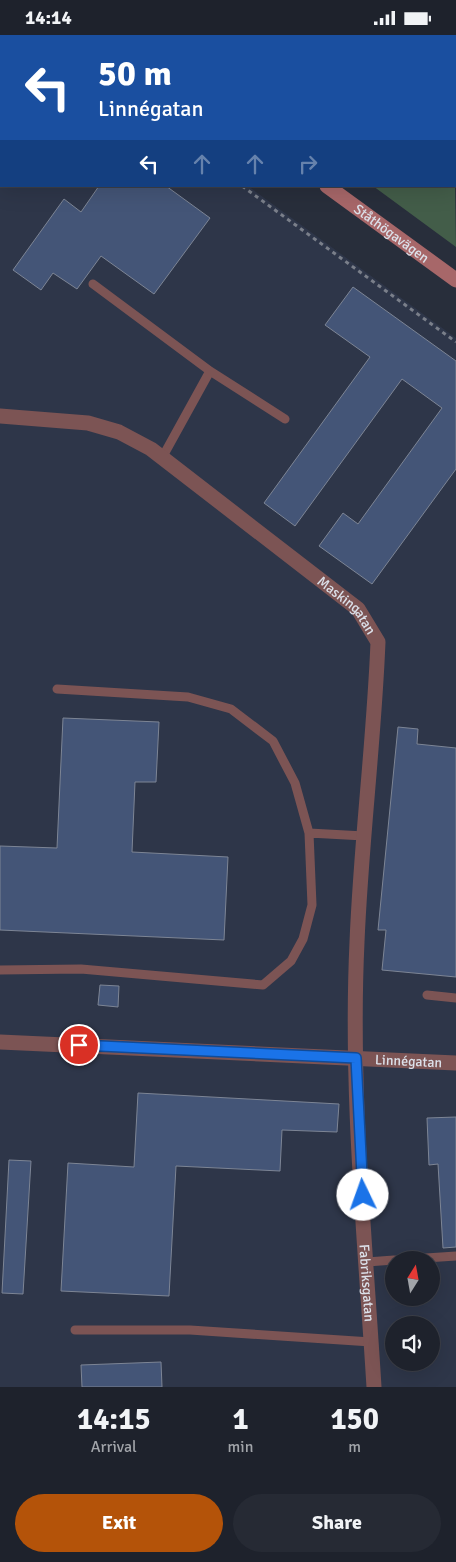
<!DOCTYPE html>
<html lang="en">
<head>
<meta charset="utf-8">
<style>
  :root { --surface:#1e222c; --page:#262a34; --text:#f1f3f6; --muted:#a1a4a9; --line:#3c3f48; --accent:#b45309 }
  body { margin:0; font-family:Signika,sans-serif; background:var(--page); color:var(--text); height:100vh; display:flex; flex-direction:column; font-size:19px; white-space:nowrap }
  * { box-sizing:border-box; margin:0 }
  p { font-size:16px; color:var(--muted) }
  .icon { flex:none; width:28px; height:28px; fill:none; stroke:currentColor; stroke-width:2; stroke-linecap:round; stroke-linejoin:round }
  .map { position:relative; height:1352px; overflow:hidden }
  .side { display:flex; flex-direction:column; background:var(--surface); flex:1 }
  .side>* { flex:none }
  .banner { position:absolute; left:0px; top:0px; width:456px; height:152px; box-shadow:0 5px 20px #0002,0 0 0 1px var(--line); background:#1a4fa0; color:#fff; overflow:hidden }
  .needle { width:32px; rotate:11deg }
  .controls { position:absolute; left:385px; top:1216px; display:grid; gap:10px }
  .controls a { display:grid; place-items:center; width:55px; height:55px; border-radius:50%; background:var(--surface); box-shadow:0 5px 20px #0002,0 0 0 1px var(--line); font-size:25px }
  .pin { position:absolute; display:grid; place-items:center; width:42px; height:42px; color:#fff; margin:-21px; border:2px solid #fff; border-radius:50%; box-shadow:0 1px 5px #0007 }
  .me { position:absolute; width:55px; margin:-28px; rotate:357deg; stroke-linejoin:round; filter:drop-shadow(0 0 4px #0008) }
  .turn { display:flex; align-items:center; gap:18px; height:105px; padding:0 15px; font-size:22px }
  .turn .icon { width:65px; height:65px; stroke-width:2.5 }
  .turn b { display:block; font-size:35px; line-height:42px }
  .lanes { display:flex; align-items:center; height:48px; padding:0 15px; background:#0003; justify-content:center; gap:25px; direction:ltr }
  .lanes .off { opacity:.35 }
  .eta { display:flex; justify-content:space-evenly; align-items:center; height:85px; text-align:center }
  .eta b { font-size:30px; font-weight:800; line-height:35px }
  .action { display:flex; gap:10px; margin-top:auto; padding:10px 15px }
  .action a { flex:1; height:58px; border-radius:30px; background:var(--accent); color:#fff; font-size:20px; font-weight:800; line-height:58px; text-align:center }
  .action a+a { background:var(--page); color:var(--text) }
  .status { display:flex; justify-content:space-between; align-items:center; height:35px; padding:0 25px; background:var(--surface); direction:ltr }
  .status svg { height:14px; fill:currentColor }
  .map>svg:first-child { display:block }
</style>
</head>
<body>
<div class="status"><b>14:14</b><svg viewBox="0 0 49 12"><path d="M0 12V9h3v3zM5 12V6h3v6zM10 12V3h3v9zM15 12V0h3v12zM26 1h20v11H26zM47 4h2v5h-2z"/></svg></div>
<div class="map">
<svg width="456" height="1352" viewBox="0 0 456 1352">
  <rect width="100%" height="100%" fill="#282e3b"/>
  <path fill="#2e3649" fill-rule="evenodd" d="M0,0L43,1H1V151H248L456,303V1352H0ZM394,1225H431V1262H394ZM394,1290H431V1328H394Z
    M289,0H456V41L455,43V1Z"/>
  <path fill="#435d49" d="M167,0H243L245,1H168Z
    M455,148L456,212L373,151H455Z"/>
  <path fill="#457" stroke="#7d8595" d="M0,4H1V108H0Z
    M99,151H166L210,183L154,259L101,221L77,254L53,238L41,255L13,235L64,164L81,177Z
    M353,252L456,326V434L372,549L319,511L343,478L358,489L442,373L402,344L295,491L264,468L370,322L325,290Z
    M63,683L159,687L156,747H135L132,817L228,822L224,905L0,895V811L57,813Z
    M398,692L418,694L417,709L456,713V942L382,935L386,895H378Z
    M100,950L119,951L118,972L98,970Z
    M138,1058L339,1069L337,1097L282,1095L280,1136L176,1131L169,1261L61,1256L68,1128L134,1132Z
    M456,1082V1212L443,1213L438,1129L429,1130L427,1083Z
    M9,1125L31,1126L23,1259L2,1258Z
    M161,1327L162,1352H82L81,1330Z"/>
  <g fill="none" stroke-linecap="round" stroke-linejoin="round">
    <path stroke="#7a7f8a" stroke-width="3" stroke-dasharray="4 4" stroke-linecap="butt" d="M35,0L37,1
      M281,0L283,1
      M455,127L456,128
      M242,151L456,307"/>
    <path stroke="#7c5454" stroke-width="9" d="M93,249L210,336
      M162,423L210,336L285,384
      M309,798L364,801
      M0,935L81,934L263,950L291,926L303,904L312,870L309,798L295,748L273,706L231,674L188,662L57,654
      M427,960L456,963
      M396,1225L456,1221
      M367,1227L394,1225
      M75,1295H190L371,1307"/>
    <g stroke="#7c5454" stroke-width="15">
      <path id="s1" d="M0,381L88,388L119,397L151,414L358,574L378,607C374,707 361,807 357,907C350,1055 365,1204 374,1352"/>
      <path id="s2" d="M0,1007L456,1028"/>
    </g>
    <g stroke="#a76769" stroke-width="15">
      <path d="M100,0L102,1"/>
      <path id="s3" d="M327,151L456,245"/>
    </g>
  </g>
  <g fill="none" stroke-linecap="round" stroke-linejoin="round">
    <defs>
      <path id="route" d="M79,1010L356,1023L363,1160"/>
    </defs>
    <use href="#route" stroke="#114b97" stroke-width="12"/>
    <use href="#route" stroke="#1a73e8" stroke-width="9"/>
  </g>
  <g text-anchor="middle" stroke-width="5" stroke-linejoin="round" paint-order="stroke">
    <g font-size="14" fill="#dce1ea" stroke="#1e2431">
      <text dy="5" stroke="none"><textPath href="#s3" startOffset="80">Ståthögavägen</textPath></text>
      <text dy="5" stroke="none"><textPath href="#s1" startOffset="408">Maskingatan</textPath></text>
      <text dy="5" stroke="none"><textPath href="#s2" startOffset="409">Linnégatan</textPath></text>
      <text dy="5" stroke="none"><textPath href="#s1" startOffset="1099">Fabriksgatan</textPath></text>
    </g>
  </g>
</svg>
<div class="controls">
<a><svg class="needle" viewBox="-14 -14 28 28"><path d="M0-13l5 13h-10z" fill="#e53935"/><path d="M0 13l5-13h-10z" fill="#a1a4a9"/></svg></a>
<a><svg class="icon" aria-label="sound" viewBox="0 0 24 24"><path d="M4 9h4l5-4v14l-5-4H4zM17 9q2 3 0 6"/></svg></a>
</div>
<div class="pin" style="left:79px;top:1010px;background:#d93025"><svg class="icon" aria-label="arrive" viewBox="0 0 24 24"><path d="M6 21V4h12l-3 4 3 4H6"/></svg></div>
<svg class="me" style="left:363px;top:1160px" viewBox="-20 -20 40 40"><circle r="19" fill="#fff"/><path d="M0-13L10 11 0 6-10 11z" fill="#1a73e8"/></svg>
<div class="banner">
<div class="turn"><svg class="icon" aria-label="left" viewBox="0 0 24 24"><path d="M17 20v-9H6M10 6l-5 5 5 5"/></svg><div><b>50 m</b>Linnégatan</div></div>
<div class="lanes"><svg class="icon" aria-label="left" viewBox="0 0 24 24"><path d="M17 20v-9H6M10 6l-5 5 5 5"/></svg><svg class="icon off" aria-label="ahead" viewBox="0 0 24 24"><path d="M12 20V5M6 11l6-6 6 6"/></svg><svg class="icon off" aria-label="ahead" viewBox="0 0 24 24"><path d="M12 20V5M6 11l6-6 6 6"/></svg><svg class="icon off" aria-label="right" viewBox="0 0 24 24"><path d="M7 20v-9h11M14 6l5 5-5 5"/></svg></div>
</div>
</div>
<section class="side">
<div class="eta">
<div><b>14:15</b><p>Arrival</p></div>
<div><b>1</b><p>min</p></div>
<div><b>150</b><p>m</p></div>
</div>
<div class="action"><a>Exit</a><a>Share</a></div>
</section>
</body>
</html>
